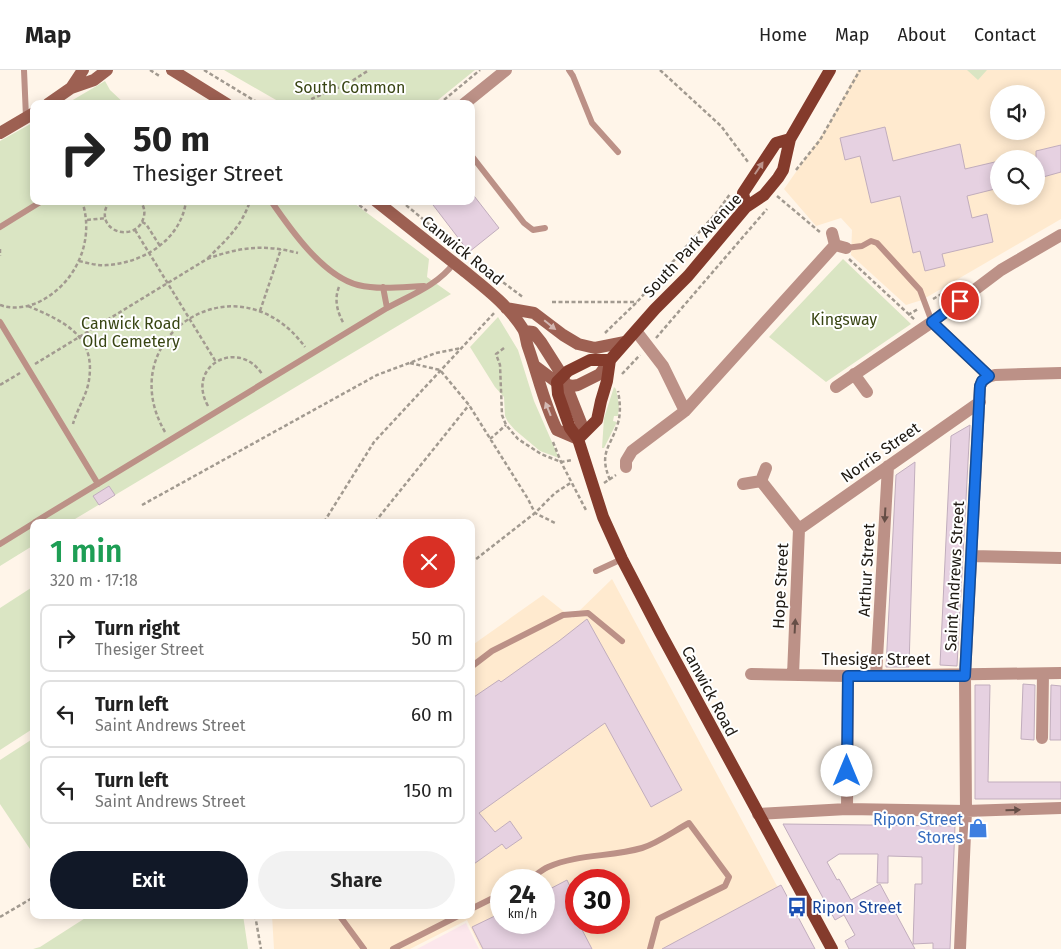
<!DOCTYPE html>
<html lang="en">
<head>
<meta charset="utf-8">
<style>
  :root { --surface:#fff; --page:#f2f2f2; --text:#222; --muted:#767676; --line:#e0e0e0; --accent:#111827 }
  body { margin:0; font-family:"Fira Sans",sans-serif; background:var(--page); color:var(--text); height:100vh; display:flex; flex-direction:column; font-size:19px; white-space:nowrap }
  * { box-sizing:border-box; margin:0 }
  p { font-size:16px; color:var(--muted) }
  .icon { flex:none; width:28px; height:28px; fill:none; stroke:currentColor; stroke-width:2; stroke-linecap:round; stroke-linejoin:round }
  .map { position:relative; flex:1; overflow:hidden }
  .drawer { position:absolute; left:30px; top:449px; width:445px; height:400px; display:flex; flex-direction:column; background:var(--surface); border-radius:10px; box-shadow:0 2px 12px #0003 }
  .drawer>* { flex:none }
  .banner { position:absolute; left:30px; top:30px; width:445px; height:105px; border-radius:10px; box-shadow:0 2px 12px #0003; background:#fff; color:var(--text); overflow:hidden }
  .fabs { position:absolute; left:990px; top:15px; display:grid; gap:10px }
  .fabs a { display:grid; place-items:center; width:55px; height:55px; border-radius:50%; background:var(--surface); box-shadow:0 2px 12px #0003; font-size:25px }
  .speed { position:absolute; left:490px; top:799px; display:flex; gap:10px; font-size:25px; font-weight:700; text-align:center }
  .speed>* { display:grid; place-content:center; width:65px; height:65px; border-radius:50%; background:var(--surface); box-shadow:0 2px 12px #0003; line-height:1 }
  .speed small { font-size:12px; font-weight:400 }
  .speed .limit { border:8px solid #d22; background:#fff; color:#111 }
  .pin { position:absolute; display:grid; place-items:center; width:42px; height:42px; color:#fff; margin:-21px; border:2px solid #fff; border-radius:50%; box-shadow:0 1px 5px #0007 }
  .me { position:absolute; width:55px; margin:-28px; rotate:0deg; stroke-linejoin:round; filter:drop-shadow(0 0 4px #0008) }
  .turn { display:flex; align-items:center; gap:18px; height:105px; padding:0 20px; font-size:22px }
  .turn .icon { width:65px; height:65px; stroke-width:2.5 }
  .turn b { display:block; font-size:35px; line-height:42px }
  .round { display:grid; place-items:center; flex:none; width:52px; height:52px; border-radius:26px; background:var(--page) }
  .summary { display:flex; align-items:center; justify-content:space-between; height:85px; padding:0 20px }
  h1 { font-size:30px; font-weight:600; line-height:38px; color:#1e9e55 }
  .action { display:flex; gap:10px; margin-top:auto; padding:10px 20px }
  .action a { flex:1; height:58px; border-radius:30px; background:var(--accent); color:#fff; font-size:20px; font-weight:600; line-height:58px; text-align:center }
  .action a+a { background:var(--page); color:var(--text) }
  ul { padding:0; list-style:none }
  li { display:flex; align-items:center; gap:15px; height:68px; margin:0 10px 8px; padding:0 10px; border:2px solid var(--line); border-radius:10px }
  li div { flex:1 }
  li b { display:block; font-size:19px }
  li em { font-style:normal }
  header { display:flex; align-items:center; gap:30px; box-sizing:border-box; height:70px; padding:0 25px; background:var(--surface); border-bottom:1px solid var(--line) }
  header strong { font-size:24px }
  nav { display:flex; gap:28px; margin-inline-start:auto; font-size:18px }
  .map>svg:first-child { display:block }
</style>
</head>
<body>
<header>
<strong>Map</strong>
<nav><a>Home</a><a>Map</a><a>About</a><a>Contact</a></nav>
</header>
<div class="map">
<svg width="1061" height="879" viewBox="0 0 1061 879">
  <rect width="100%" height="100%" fill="#fff5e9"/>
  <path fill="#fce7ec" d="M466,853L479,879H417Z"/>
  <path fill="#ffeacf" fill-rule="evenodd" d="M858,0H1061V149L922,230L906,235L851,185L852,160L841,148L816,156L784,119L826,59ZM999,24H1036V61H999ZM999,89H1036V126H999Z
    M612,509L811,879H481L467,850L410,879H274L272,845H471V576L543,525L572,548ZM501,810H544V852H501ZM576,810H619V852H576Z"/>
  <path fill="#dae5c3" d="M224,0H475L433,34H283Z
    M967,0H987L978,10Z
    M105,11L110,20L125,34H66Z
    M34,52V131H351L429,189L427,207L451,224L70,452H34V475L0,496V71Z
    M843,189L911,254L826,312L769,267Z
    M498,247L518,280L534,331L559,388L540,381L515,360L508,352L505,346L504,327L495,317L470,277Z
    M614,317L616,319L619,335L618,346H614L613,351L617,352L604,378H602L604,348Z
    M34,516V658L0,680V538Z
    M34,668V785L0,734V690Z
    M90,845H243L248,879H33L40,877Z"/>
  <path fill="#e6d1e1" stroke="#c1adbd" d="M885,57L893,91L960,74L965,99L999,91V118L967,126L972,148L987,144L993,172L942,184L945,196L925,201L920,181L913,183L900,126L871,133L860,86L845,90L840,68Z
    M1061,75V102L1036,109V81Z
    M471,122L499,158L469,182L430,131H471Z
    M970,355L957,596L940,595L951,366Z
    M915,392L909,597H886L896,405Z
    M109,416L115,425L99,435L93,426Z
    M587,549L682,720L651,737L605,653L479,743L495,762L510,751L522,768L506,779L502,774L471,796V629L499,610L501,612L522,597L559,571Z
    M1023,614L1035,615L1034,670L1021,669Z
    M975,615H990L988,712H1061V729H975Z
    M1051,615L1061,616V670H1050Z
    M783,754L955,756L950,879H933V873L913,874L915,814H922V787L888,786V813H877L878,784H839L827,792L837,810L839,809L851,830L880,814L915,879H849L845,871L855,865L844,845L835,850Z
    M567,810L576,829V852H578L592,879H483L472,857L501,843V852H544V822Z
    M781,815L815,879H662Z"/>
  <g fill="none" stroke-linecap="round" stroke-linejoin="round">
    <path stroke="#a29a90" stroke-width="2.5" stroke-dasharray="4 2.5" stroke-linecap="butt" d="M150,0L161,7
      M204,0L260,34
      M660,0L721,56L748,92
      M308,34L309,30L349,13L369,0
      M439,34L480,0
      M796,100L820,70L860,0
      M777,126L821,163
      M109,131C108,134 105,139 105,142C102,165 139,171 144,146C145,141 144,136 140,131
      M354,131L367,141
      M401,131L458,178
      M87,150L106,148
      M142,152L146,154L160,176
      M135,160L216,292
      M0,179V186
      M208,188C226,170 242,156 250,131
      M472,189L524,228
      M849,189L915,250
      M79,191C88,193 98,196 107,195C143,193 181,170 186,131
      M339,217C334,229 337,242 344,254
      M933,229L961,213
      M552,232H637
      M0,235C11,239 23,238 34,234C74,218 96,172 82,131
      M28,236C63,251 96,265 89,310C87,325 77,339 73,354
      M260,241L281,179
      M908,245L918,239
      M605,263L637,232L718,141L730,124
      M656,268L767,139
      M504,278L496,284L500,295L502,345L506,355L518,369L541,384L561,392L572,390
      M410,293L440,300L469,335L528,429L535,443L557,454
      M35,294L207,189C240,177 263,174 298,183
      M622,304L640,285
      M0,315L20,303
      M208,336C185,295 239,268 262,304
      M165,362C110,267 237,184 305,277
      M490,369L506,355
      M553,372L561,392L587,442
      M610,410C598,382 611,377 618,353C621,342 620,332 618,321
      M604,413L616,405
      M142,435L377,305L436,283L462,278
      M324,452L374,372L495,242
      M375,452L469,335
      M471,493L535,443L555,423L572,412
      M255,845L261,879
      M0,847L34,827"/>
    <path stroke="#bc9187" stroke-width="6" d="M24,0L26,47
      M569,0L573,6L592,53L618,82
      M471,85L524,153L533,160L545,158
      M271,131C291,160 323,206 358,215C379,220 402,217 424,216
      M0,157L42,131
      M846,178L862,176L871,171L877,173L920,220L932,252
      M383,217L387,238
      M0,252L98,414
      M35,452L387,238C411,225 438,215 454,193
      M0,474L34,453
      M596,501L622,489
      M471,597L492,581L563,545L588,543L622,571
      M529,810C535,806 541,800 548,797C577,784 611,787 642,778C658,773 674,761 689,753L729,807L725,816L658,849L650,879
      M471,839L501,824
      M339,845L364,879
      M393,879L460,845"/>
    <path stroke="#bc9187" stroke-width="12" d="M464,34L506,0
      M832,163L835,175L846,178
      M932,252L989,306
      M636,261L663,296L685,341
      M854,304L867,322
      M836,317L932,252L1001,200L1061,165
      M626,397V391L632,381L685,341L835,175
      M766,398L761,411L799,459L793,605
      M743,414L761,411
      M799,459L980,332
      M972,486L1061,488
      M751,604L848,606L1061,603
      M876,606L888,396
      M1042,668L1043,604
      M847,739L848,606
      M758,744L847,739L966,741L1061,738
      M960,879L966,741L965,606L980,316C983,309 987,307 995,305L1061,303"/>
    <path stroke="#9d6052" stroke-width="12" d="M172,0L227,34
      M71,18L94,10L107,0
      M48,34L71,18L83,0
      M0,63L34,43
      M376,131C405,154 434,177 463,200C485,218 508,235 523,259C526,264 526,272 528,277C538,305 544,334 557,360L578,369L581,353L562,305L541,272L533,262L524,261
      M506,238L534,243L563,265L578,274L595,278L625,272
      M535,296L555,311L572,316L578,315L600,304L610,290"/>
    <path stroke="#843b2c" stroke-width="12" d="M746,137L743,123L776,73L790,69
      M610,290H590L568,301L557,312L558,324L570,358L578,369L603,447L622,489L660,562L832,879
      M610,290L655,239L688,206L746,137L764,125L778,108L783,100L790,69L830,0
      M578,369L597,350L601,331L607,311L610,290"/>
  </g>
  <defs><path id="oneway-solid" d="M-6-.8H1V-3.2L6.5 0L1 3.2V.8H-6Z" transform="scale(1.25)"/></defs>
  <use fill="#bb938b" href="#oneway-solid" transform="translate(759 98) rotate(-56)"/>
  <g fill="#d3b7b1">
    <use href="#oneway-solid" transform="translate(550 255) rotate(39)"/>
    <use href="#oneway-solid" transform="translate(548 339) rotate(-112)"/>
  </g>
  <g fill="#654e46">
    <use href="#oneway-solid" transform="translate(885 445) rotate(93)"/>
    <use href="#oneway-solid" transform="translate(795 556) rotate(-87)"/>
    <use href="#oneway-solid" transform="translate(1013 740) rotate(-2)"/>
  </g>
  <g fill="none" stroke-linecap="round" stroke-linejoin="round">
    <defs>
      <path id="route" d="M847,701L848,606H965L980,316L982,311L989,306L932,252L960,231"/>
    </defs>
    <use href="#route" stroke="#114b97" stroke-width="12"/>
    <use href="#route" stroke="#1a73e8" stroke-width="9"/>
  </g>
  <defs>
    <symbol id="shop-bare" viewBox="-9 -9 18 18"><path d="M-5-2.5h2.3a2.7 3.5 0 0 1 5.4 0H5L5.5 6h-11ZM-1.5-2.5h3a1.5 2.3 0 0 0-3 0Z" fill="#3f7fe0" stroke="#fff" stroke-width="2.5" paint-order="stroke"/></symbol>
    <symbol id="bus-bare" viewBox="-9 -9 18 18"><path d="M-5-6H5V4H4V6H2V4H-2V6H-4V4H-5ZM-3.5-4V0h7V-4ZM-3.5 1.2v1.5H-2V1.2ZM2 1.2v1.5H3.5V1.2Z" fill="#1a4fb4" stroke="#fff" stroke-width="2.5" paint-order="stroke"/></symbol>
  </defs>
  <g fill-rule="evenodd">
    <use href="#shop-bare" x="964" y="744" width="28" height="28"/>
    <use href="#bus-bare" x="783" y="823" width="28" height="28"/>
  </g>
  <g text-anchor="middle" stroke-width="4" stroke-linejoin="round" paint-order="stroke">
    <g font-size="16" fill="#384513" stroke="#fff">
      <text x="350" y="23">South Common</text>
      <text x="844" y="255">Kingsway</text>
      <text x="131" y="259">Canwick Road<tspan x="131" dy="18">Old Cemetery</tspan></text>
    </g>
    <g font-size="16" fill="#1d1811" stroke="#fff">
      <text transform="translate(692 175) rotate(-47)" y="6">South Park Avenue</text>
      <text transform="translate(463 180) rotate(39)" y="6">Canwick Road</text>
      <text transform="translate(880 382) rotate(-35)" y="6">Norris Street</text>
      <text transform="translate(866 500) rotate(-87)" y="6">Arthur Street</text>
      <text transform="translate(954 506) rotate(-87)" y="6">Saint Andrews Street</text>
      <text transform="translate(780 516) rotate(-87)" y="6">Hope Street</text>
      <text x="876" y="595">Thesiger Street</text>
      <text transform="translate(710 621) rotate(62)" y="6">Canwick Road</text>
    </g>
    <g font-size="16" fill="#366cbe" stroke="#fff" text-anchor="end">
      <text x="963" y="755">Ripon Street<tspan x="963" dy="18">Stores</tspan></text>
    </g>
    <g font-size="16" fill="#164399" stroke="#fff" text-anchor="start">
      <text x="812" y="843">Ripon Street</text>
    </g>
  </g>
</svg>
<div class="fabs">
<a><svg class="icon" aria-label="sound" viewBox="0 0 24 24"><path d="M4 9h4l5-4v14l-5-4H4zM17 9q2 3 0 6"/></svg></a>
<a><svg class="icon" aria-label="search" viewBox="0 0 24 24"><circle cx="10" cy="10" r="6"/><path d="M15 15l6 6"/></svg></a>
</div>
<div class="speed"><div>24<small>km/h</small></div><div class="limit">30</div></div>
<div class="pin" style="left:960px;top:231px;background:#d93025"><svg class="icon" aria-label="arrive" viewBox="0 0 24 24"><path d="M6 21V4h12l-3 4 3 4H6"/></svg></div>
<svg class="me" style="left:847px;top:701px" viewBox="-20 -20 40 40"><circle r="19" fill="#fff"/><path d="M0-13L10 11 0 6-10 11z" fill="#1a73e8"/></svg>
<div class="banner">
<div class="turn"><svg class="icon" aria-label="right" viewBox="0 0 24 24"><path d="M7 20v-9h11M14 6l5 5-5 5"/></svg><div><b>50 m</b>Thesiger Street</div></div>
</div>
<section class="drawer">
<div class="summary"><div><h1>1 min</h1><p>320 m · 17:18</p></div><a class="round" style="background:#d93025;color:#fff"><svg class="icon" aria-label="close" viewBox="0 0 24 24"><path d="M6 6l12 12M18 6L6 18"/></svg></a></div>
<ul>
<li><svg class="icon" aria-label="right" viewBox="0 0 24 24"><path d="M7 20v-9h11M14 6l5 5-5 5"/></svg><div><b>Turn right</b><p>Thesiger Street</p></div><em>50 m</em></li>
<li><svg class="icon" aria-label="left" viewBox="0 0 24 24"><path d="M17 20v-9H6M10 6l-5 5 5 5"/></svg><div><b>Turn left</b><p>Saint Andrews Street</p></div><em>60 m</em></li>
<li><svg class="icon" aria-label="left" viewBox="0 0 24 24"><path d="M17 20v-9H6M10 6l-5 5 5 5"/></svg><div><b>Turn left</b><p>Saint Andrews Street</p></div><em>150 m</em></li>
</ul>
<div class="action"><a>Exit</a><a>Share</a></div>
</section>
</div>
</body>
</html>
